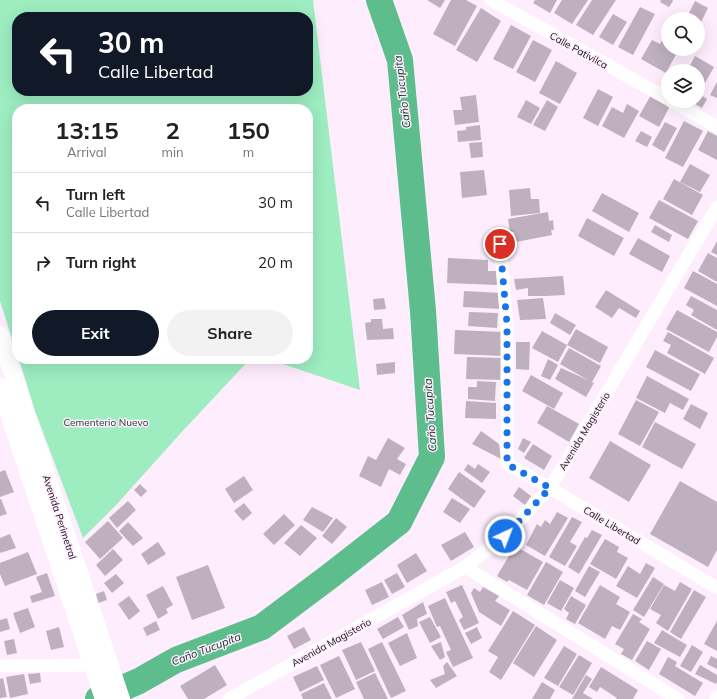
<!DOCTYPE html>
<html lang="en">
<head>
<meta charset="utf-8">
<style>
  :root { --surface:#fff; --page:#f2f2f2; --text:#202124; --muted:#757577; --line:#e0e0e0; --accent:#111827 }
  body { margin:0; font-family:Mulish,sans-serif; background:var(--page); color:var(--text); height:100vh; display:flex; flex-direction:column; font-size:15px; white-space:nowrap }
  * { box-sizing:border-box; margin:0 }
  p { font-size:13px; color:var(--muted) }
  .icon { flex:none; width:22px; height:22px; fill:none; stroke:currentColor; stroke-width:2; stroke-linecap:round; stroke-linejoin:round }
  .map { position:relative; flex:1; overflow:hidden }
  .side { position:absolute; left:12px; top:104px; width:301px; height:260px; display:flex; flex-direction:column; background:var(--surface); border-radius:16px; box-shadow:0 4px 16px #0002 }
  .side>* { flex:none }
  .top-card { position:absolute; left:12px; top:12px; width:301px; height:84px; border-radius:16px; box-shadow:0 4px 16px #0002; background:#111827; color:#fff; overflow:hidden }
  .buttons { position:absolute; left:661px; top:12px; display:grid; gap:8px }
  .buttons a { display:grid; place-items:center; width:44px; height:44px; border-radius:50%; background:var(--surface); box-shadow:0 4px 16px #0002; font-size:20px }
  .pin { position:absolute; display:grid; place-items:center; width:34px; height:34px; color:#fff; margin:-17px; border:2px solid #fff; border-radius:50%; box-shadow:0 1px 4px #0007 }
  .me { position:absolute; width:44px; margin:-22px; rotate:43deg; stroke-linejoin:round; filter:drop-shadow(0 0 3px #0008) }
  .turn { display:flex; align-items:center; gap:14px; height:84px; padding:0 20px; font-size:18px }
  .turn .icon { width:52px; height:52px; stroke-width:2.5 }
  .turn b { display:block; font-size:28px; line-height:34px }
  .eta { display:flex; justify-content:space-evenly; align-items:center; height:68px; text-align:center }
  .eta b { font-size:24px; font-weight:700; line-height:28px }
  .primary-button { display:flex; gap:8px; margin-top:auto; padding:8px 20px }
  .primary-button a { flex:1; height:46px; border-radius:24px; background:var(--accent); color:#fff; font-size:16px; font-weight:700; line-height:46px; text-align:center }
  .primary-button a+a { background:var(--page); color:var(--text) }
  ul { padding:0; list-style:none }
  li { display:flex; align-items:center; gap:12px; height:60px; padding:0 20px; border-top:1px solid var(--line) }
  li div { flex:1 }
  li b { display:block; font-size:15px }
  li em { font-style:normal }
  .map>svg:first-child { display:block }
</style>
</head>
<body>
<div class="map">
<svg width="717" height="699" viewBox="0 0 717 699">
  <rect width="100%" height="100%" fill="#fdedfd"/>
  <path fill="#9dedc1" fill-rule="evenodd" d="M0,0H313L360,390L268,359H308V109H17V354L0,301ZM17,17H308V91H17Z
    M19,359H250L179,435L117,504L83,538L35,411Z"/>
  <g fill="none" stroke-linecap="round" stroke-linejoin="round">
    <path stroke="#5ebd8c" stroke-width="26" d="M98,699L139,681L176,660L262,627L330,576L399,522L432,457L423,311L400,60L379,0"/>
  </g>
  <path fill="#bfb0bf" d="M427,0H445L440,8Z
    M451,0H466L477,6L455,46L433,34Z
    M535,0H557L550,13L533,3Z
    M562,0H588L572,24L554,13Z
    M592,0H616L593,35L576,25Z
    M661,0H672L673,1L669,7L660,2Z
    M695,1L708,8L698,28V19H686Z
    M640,7L655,14L633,55L618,47Z
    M481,8L501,21L477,62L456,50Z
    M613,14L627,22L613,45L599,37Z
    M511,25L531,36L513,69L493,59Z
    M668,31V49H679L666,73L641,59L652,40L660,44Z
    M533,40L552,50L535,82L516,72Z
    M695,56L714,67L699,94L707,99L702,108L690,101H698V71H687Z
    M556,61L577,73L560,104L539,93Z
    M717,82V98L710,95Z
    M598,89L613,97L598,126L583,118Z
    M476,95L479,122L455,125L453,110H462L460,97Z
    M651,95L670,106L659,127L639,116Z
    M526,100L540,108L531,124L517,117Z
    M547,100L558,107L545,131L533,125Z
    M627,104L639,111L624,138L602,126L612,107L623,113Z
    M684,121L703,131L683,167L665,158Z
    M665,122L677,128L664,152L652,145Z
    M480,125L481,140L458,142L457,131L466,130V127Z
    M641,131L652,137L647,147L635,141Z
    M708,131L717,136V160L698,150Z
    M482,142L483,157L471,158L469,143Z
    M690,164L710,175L700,192L680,182Z
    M484,170L487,195L462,198L460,172Z
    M674,179L703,195L692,215L663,199Z
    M530,188L531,199H539L540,213L511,216L509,190Z
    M602,193L639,213L629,232L592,211Z
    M659,200L698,221L688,239L649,218Z
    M548,212L549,221L553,220L554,230H551L552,235L516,242L514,232H510L508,219Z
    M587,218L624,238L614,256L578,236Z
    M655,225L672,235L669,242L651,232Z
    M638,238L670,256L662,272L629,254Z
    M717,241V255L711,252Z
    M708,253L717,258V282L698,271Z
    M448,258L488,260V271H498L497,285L447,283Z
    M693,271L717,284V306L684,288Z
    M563,276L565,295L545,296H528V288L516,290L514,279Z
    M606,290L640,311L636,318L619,308L612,318L595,307Z
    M464,291L501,293V309L463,307Z
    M691,296L717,310V330L691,315L694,310L686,305Z
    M384,298L386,309L374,310L373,299Z
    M543,298L546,319L520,320L517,300Z
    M677,310L717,332V337L709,352L666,329Z
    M469,312L498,313L497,328L468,326Z
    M555,313L576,325L570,335L550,323Z
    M371,319H382L383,329L393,328L394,339L367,340L365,323L371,322Z
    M576,329L608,347L600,363L567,345Z
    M455,330L504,332L503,356L454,354Z
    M542,331L567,345L558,362L532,348Z
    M668,332L714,358L705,374L667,353L671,345L663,341Z
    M516,342H530L529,370L516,369Z
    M569,348L601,366L592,382L594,383L586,397L555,379L561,368L588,380L560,364Z
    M655,350L700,374L691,391L646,367Z
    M467,357L503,358L502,380L466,379Z
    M548,359L558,365L550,380L541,376Z
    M395,362V373L377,375L376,364Z
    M531,375L563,393L554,409L522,391Z
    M647,376L689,399L683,410L670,403L665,413L636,398Z
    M477,381L496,382L495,401L468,399V387H477Z
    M636,400L659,412L640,446L618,434Z
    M466,401L496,403V419L465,418Z
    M691,404L708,413L700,429L683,419Z
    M547,406L579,424L569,442L537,423Z
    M655,422L696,444L682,469L642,447Z
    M481,431L499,444L501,459L472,444Z
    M388,438L405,448L397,459L406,464L400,475L389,469L381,487L359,476L368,456L376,460Z
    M523,438L531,442L524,453L518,449Z
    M610,441L651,465L629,502L589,478Z
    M533,444L552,456L544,470L524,458Z
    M468,464L475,469L478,464L490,472L482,483L464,470Z
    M5,470L14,492L0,497V472Z
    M459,472L486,491L474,508L448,489Z
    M244,476L253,490L234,503L225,489Z
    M680,481L717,502V550L708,567L650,534Z
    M140,484L147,491L141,497L134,490Z
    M519,487L531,496L525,505L513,496Z
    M452,498L470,509L460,523L443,512Z
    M0,499H1L7,514L0,516Z
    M128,501L136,510L117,528L109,518Z
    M244,503L252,513L243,521L234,511Z
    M312,507L333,518L323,532L303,520Z
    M557,512L568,518L545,556L526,545L537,524L541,527L545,520L550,524Z
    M284,514L295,525L274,545L263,534Z
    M572,517L582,522L570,542L577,546L565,566L549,557Z
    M336,518L347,527L332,544L322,536Z
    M108,521L123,538L100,559L85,542Z
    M128,522L143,538L133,546L119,531Z
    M301,525L317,538L300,556L284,543Z
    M592,530L602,535L579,574L568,567L585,537L587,538Z
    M465,532L474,547L451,561L441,545Z
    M10,534L16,548L0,553V538Z
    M605,539L619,547L617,552L628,558L616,579L590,564Z
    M158,542L166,554L148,565L141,554Z
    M515,546L543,562L527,590L509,580L507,582L497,576Z
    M113,549L123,560L105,576L96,565Z
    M28,552L37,574L5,586L0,574V563Z
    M416,553L427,571L407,583L397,565Z
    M546,562L563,572L544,605L527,595Z
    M646,563L655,568L637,598L616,586L628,566L640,574Z
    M208,565L225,608L192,620L176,577Z
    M589,566L600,572L585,597L575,591Z
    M47,573L55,596L32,603L30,596L42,592L36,577Z
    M397,573L405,587L392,594L384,580Z
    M116,574L124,583L112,593L104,583Z
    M653,577L664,584L644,617L633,610Z
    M560,580L574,588L561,611L547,603Z
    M382,582L389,597L372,605L365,590Z
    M680,582L692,589L668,631L656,623L661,615L650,609L664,585L675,591Z
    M462,585L479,623L464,630L459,620L463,617L455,601L451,603L446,592Z
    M600,585L620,597L616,604L630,612L620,630L612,626L605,639L578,623Z
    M163,586L173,605L166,609L168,613L158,619L146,595Z
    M483,587L499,596L495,601L510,610L501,626L479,612L471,593L474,588L480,592Z
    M694,590L706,597L681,639L670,632Z
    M104,591L107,600L98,603L96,594Z
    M129,596L140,611L129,620L118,604Z
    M571,596L586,605L575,624L566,619L569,613L564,609Z
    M445,598L473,658L453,667L446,652L451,650L440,626L437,627L428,606Z
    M423,602L427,614L417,619L418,626L409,630L402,615Z
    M28,608L35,627L20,633L13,613Z
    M513,611L535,625L501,680L489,672L498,657L488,651Z
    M633,614L642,619L639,622L650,629L632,660L621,654L624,649L615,644Z
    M398,617L404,627L383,639L377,629Z
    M430,617L441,637L430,643L419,622Z
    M7,618L10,629L0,632V620Z
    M156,621L160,630L147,636L143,628Z
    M717,621V651L704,644Z
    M536,626L557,640L534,677L513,663Z
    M59,627L64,647L51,650L46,631Z
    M304,627L311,640L294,649L287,636Z
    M477,627L482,638L471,644L465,633Z
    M662,630L687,645L680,657L654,643Z
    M407,633L417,658L400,666L388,643Z
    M14,639L17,653L7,655L4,641Z
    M647,641L661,649L649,670L635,661Z
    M361,642L375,671L356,680L342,650Z
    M382,642L406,691L391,698L368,649Z
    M441,642L445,657L440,660L431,646Z
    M692,645L703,652L691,672L680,666Z
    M564,646L577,654L558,686L544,678Z
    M579,655L592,663L573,695L559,687Z
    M339,656L355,689L336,698L320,665Z
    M711,656L717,659V669L707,664Z
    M668,657L677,662L675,666L703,683L695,696L659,674Z
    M447,662L457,676L436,688L430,680L445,674L443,666Z
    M215,665L227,685L204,699H188L180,686Z
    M700,665L717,675V682L716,684L695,674Z
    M317,666L324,680L300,692L293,677Z
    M601,667L638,690L633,699H616L617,698L600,687L597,692L589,687Z
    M40,673L41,682L30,684L28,674Z
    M375,673L388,699H364L356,682Z
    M24,674L28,694L10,698L6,677Z
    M586,675L592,679L583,693L593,699H572Z
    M3,678L7,697L0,698V679Z
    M542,682L555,690L550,699H532Z
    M324,683L332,699H303L301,694Z"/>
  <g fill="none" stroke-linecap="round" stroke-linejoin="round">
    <path stroke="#fff" stroke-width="13" d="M491,0L668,99
      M671,101L717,127
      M500,244L507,324V464L550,488L717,588
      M465,567L678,699
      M0,666L92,665
      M229,699L465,567L505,536L550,488L717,207
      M716,699L717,697"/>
    <path stroke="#fff" stroke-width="18" d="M0,335L121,699
      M0,387L104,699"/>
  </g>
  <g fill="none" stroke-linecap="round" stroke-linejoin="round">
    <path stroke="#1a73e8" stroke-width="7" stroke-dasharray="0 12.6" d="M500,244L507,324V464L550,488L505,536"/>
  </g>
  <g text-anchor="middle" stroke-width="3" stroke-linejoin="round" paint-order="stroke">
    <g font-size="10" fill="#140f14" stroke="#fdedfd">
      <text transform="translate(579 50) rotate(29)" y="4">Calle Pativilca</text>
      <text transform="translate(584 431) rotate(-59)" y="4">Avenida Magisterio</text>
      <text transform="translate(60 517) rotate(72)" y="4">Avenida Perimetral</text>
      <text transform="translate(612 525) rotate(31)" y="4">Calle Libertad</text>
      <text transform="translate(331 642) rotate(-29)" y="4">Avenida Magisterio</text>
    </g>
    <g font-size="10" fill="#123b27" stroke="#fdedfd">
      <text x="106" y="426">Cementerio Nuevo</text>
    </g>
    <g font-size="11" font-style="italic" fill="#093420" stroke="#fdedfd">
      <text transform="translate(402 92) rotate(-97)" y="4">Caño Tucupita</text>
      <text transform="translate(430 415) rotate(-94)" y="4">Caño Tucupita</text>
      <text transform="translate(206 649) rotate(-21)" y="4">Caño Tucupita</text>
    </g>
  </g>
</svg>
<div class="buttons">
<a><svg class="icon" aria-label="search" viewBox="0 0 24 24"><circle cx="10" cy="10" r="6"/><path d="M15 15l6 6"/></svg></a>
<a><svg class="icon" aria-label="layers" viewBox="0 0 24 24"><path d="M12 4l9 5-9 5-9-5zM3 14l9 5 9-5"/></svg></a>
</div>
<div class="pin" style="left:500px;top:244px;background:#d93025"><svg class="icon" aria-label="arrive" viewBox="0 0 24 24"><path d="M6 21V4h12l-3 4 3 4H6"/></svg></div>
<svg class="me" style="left:505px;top:536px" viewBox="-20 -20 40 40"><circle r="17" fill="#1a73e8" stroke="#fff" stroke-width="3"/><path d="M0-11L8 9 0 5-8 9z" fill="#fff"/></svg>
<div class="top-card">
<div class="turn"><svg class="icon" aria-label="left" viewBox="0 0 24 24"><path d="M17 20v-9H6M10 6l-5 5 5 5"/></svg><div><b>30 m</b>Calle Libertad</div></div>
</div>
<section class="side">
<div class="eta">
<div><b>13:15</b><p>Arrival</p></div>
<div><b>2</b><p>min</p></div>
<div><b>150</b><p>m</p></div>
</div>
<ul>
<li><svg class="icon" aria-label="left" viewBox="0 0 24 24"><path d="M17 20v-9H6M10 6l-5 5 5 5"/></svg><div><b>Turn left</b><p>Calle Libertad</p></div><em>30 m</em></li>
<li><svg class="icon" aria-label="right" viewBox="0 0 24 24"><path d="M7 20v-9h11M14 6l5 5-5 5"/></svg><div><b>Turn right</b></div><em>20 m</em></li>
</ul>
<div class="primary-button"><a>Exit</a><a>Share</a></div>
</section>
</div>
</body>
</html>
